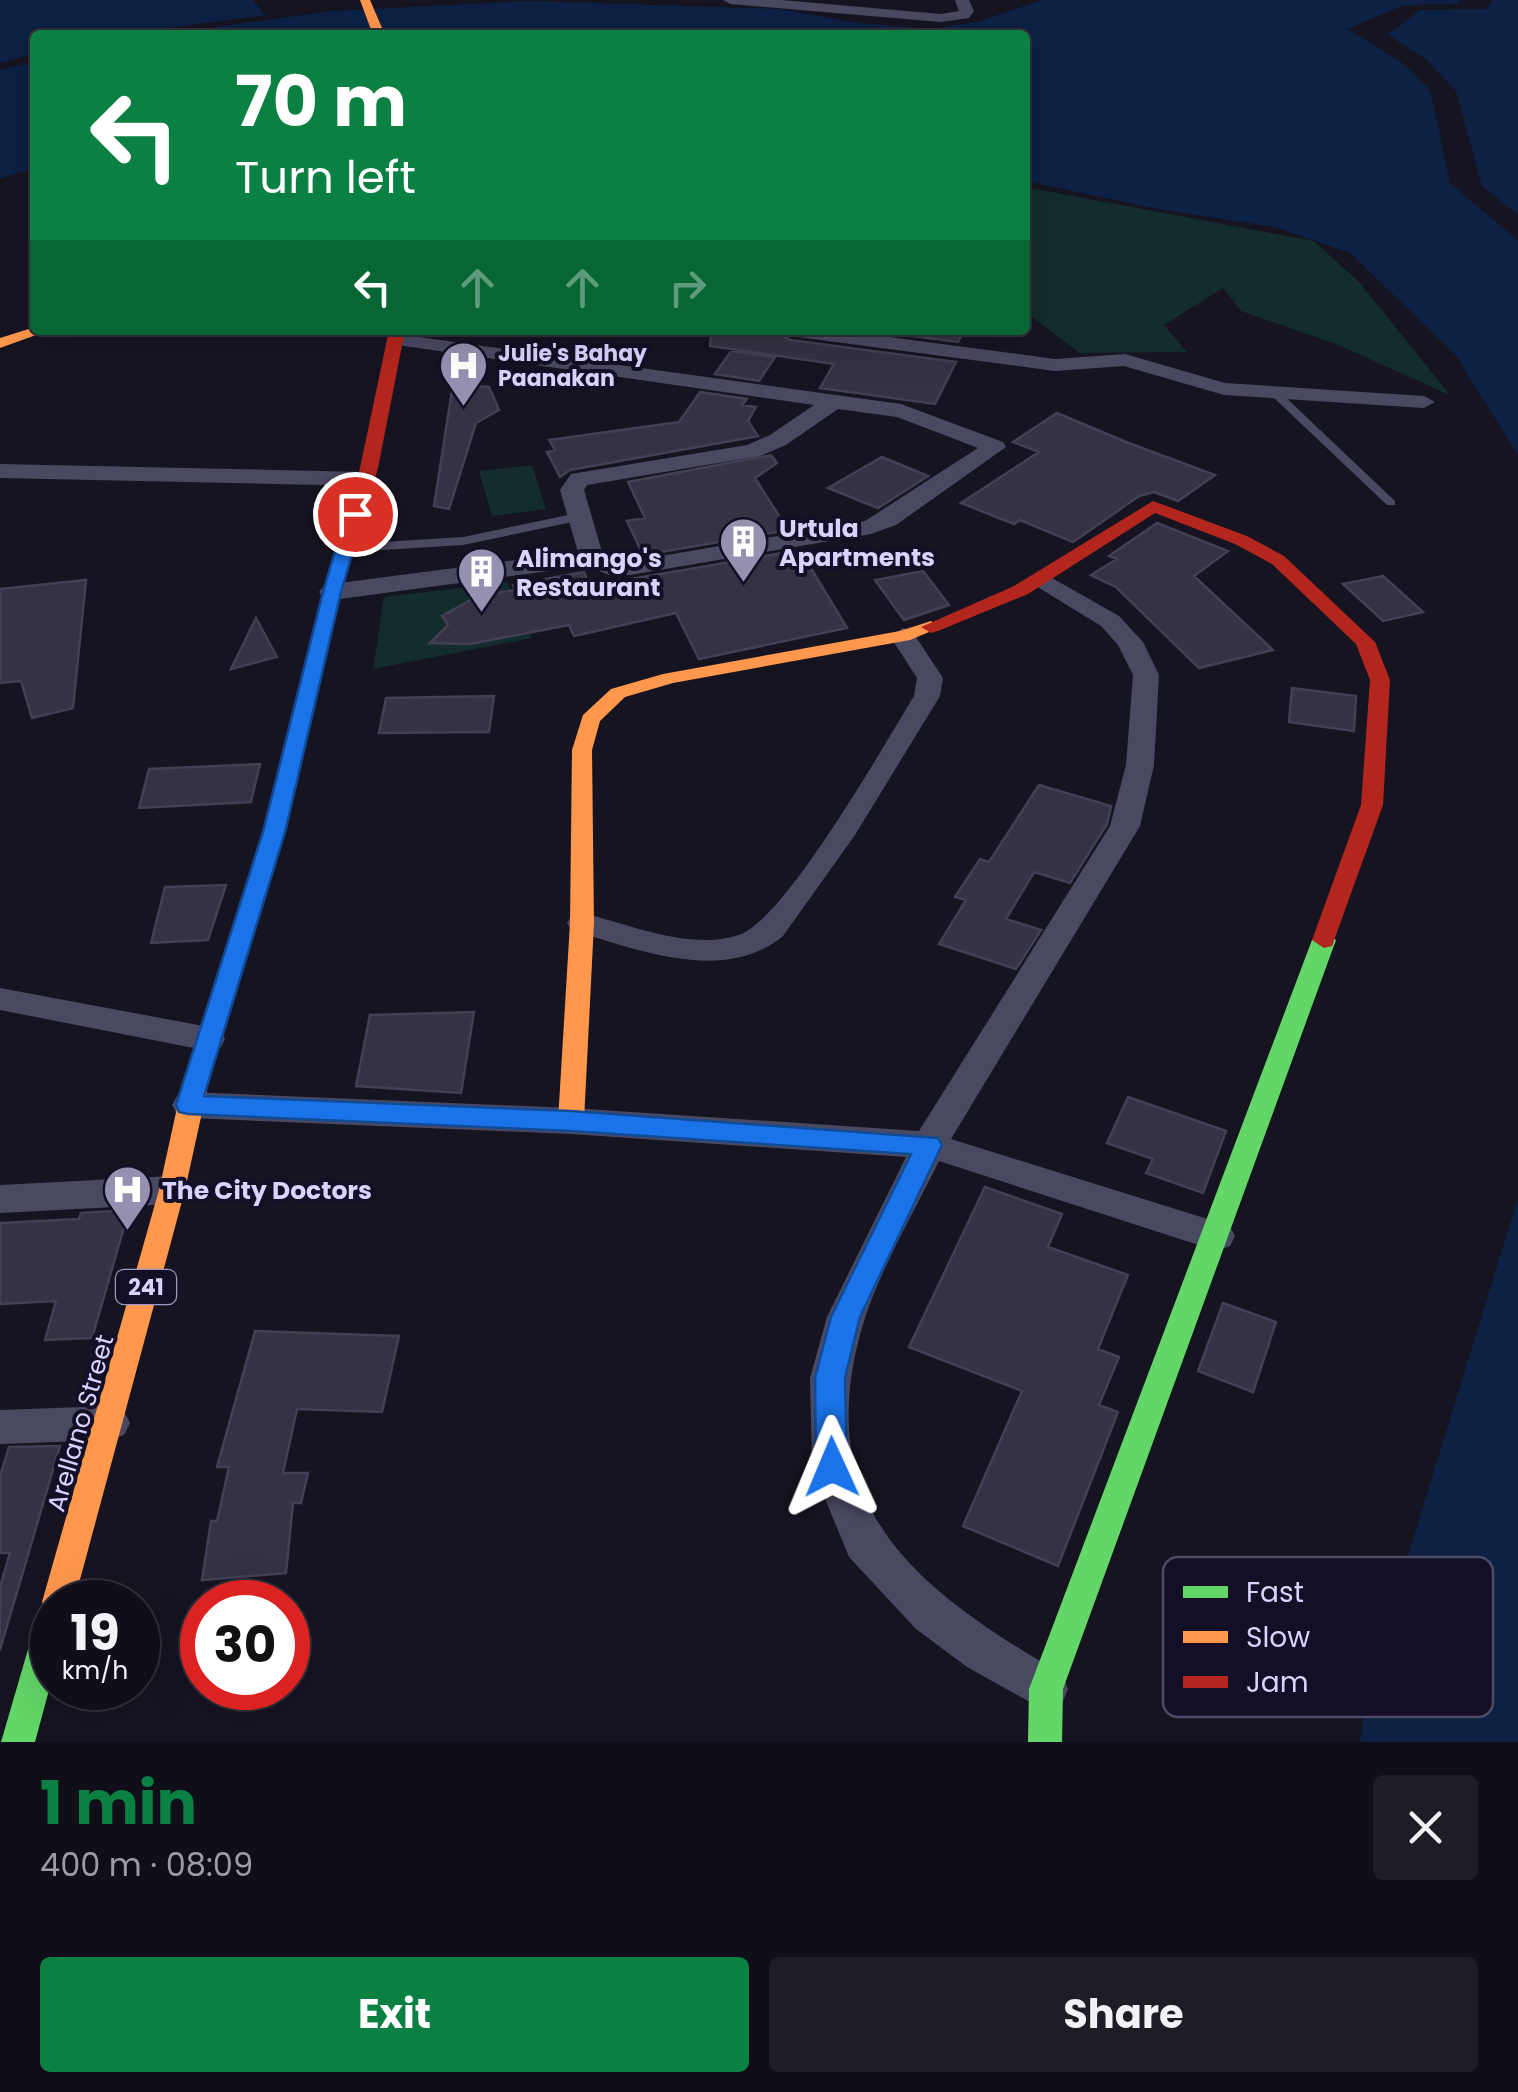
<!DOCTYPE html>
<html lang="en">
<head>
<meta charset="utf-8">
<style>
  :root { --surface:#100f19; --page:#1e1d26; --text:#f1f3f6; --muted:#9c9ca2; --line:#302f38; --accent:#0b8043 }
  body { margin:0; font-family:Poppins,sans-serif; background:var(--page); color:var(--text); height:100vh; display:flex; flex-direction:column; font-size:38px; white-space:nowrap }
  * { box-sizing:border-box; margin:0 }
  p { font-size:32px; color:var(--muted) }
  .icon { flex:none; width:55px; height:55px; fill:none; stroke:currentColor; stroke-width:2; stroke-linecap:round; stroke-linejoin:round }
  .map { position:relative; height:1742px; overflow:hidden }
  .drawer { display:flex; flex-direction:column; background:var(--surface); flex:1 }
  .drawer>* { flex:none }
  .top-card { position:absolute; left:30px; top:30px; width:1000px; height:305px; border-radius:10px; box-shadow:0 10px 40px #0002,0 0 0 2px var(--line); background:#0b8043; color:#fff; overflow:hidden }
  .speed { position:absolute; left:30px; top:1580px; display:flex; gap:20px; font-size:50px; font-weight:700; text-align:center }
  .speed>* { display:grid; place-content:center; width:130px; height:130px; border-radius:50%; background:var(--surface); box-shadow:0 10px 40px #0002,0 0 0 2px var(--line); line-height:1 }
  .speed small { font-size:25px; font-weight:400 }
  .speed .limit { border:15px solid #d22; background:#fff; color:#111 }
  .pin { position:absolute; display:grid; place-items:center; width:85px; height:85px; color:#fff; margin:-42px; border:5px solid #fff; border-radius:50%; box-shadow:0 2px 10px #0007 }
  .me { position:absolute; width:110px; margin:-55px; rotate:359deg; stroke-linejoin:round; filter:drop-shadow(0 0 8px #0008) }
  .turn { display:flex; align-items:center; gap:35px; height:210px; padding:0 40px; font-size:45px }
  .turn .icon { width:130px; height:130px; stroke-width:2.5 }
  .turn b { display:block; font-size:70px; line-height:85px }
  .lanes { display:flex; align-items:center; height:95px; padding:0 40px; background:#0003; justify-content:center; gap:50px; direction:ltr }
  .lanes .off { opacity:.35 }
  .round { display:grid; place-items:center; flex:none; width:105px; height:105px; border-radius:10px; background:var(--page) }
  .overview { display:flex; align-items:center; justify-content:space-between; height:170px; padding:0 40px }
  h1 { font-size:60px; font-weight:700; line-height:75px; color:var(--accent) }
  .primary-button { display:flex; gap:20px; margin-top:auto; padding:20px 40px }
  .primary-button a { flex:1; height:115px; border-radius:10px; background:var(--accent); color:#fff; font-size:40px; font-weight:700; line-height:115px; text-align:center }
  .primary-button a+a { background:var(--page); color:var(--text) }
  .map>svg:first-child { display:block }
</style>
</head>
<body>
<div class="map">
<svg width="1518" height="1742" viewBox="0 0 1518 1742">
  <rect width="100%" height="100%" fill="#161421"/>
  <path fill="#132c2d" d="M1025,187L1314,241L1360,283L1450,395L1336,344L1241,311L1223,288L1164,325L1187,352L1080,353L1025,312Z
    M532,465L546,509L492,516L479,471Z
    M507,582L532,638L373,669L384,597Z"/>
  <path fill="#0d2144" d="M0,0H253L265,15L117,35H35V53L0,63Z
    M1042,0H1460L1457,4L1404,5L1347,29L1401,62L1430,90L1450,183L1518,241V455L1455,354L1350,253L1275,227L1164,210L1025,181V35H157L332,11L530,1L779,9L857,23L931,29L977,22Z
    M1492,0H1518V215L1482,186L1456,91L1426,59L1388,35L1420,10L1487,9Z
    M35,61V168L0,178V70Z
    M1518,1198V1742H1360L1370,1680Z"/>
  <path fill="#343243" stroke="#433f54" stroke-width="2.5" d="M711,330H776L790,340L956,362L935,404L820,388L834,364L710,346Z
    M865,330H964L958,342Z
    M731,351L775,357L759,381L715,374Z
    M453,384L489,387L499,410L476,423L449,509L434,506Z
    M700,392L747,399L742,405L756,407L748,421L758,436L570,470L560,477L547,452L555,450L549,440L679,422Z
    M1057,413L1126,442L1215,475L1178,501L1154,492L1139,496L1073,542L1020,520L1014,524L961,503L1039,452L1013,442Z
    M771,455L777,463L755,478L788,530L643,555L627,521L645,518L628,482Z
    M882,457L928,476L878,508L828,488Z
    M1157,523L1228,551L1194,576L1273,650L1199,668L1116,587L1091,575L1117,559L1109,556Z
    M800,550L847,628L699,659L676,613L574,636L569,625L470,644L430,643L448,625L442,616L478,596L515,590L513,585L584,572L588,582L631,579Z
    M923,571L949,605L904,620L875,580Z
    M1383,576L1423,612L1383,621L1343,584Z
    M86,580L73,708L32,718L21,681L0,683V589Z
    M256,618L277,657L231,669Z
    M1292,688L1356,696L1354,731L1289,722Z
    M494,696L489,732L379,733L386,698Z
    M260,764L251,802L139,808L149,769Z
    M1039,785L1111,806L1107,824L1070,883L1034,872L1006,919L1041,930L1016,969L939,944L966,900L955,897L980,859L989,862Z
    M226,885L208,940L151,943L165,887Z
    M474,1012L461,1093L356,1086L370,1015Z
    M1128,1097L1226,1131L1203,1193L1146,1173L1153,1159L1107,1143Z
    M985,1187L1062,1214L1048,1247L1128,1275L1098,1349L1119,1357L1099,1405L1118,1412L1058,1566L963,1526L1022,1391L909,1347Z
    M129,1210L92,1338L45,1340L56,1301L0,1304V1223L79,1219L81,1213Z
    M1223,1303L1276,1322L1253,1392L1198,1371Z
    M255,1331L399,1336L382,1412L297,1409L283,1473H308L301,1503H293L286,1573L202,1580L211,1521H217L229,1467H217Z
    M60,1446L0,1650V1587L10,1553H0V1476L9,1447Z"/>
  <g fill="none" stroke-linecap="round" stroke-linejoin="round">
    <path fill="#4a4962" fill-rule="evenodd" d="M1276,391L1280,392L1395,501V505H1387L1272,396V392Z
      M578,513L584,517L582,520L463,545L349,552L343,548L349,544L463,537Z"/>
    <path fill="#4a4962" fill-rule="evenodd" d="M723,0H781L941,14L959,11L955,0H969L974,11L969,18L941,22L730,4Z
      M780,330H836L1055,359L1125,354L1225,383L1424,396L1435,402L1424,408L1224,395L1124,366L1055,371L790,336Z
      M397,334L901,404L1003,442L1006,447L896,525L871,534L630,575H609L586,566L332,600L323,597L319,592L323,587L332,584L578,552L560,490L571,474L747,445L770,435L814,405L390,344L387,340ZM838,409L897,417L978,448L865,521L644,559L616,561L603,555L584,490L587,485L760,456L786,445Z
      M0,464L365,472L377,479L365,486L0,478Z
      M1045,574L1119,616L1143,642L1159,675L1154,765L1140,826L951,1139L1230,1226L1235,1236L1230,1246L1217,1251L939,1161C915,1210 880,1270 864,1321C807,1507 916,1589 1062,1674L1068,1689L1062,1704L1046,1711L967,1667L916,1629L849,1557L812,1467L810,1378L827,1317L906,1157L571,1134L189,1118L177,1114L172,1105L177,1096L189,1092L571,1108L919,1131L1110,826L1126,765L1133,675L1118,645L1101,626L1036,586L1033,581L1036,576Z
      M903,628L912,631L943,678L940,696L855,835L783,936C724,985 636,949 571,930L567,923L571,916L582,913C629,924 690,951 739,935C784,921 886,742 914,696L917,678L890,636Z
      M0,988L209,1027L221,1031L225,1039L221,1047L209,1051L0,1010Z
      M172,1176L185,1180L190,1190L185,1200L172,1204L0,1213V1185Z
      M110,1406L124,1411L130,1423L124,1435L110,1440L0,1444V1410Z"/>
    <path fill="#63d668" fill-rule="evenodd" d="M1324,932L1336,940L1063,1689L1062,1742H1028L1029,1689L1312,940Z
      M52,1607V1679L35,1742H1L36,1622L40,1611Z"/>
    <path fill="#ff974d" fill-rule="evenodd" d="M360,0H370L385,35H373Z
      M35,327L50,330L0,348V338Z
      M931,621L941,627L910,640L673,683L625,697L600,721L592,750L594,923L584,1121L580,1128L571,1131L562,1128L558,1121L570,923L572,750L583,715L611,689L663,674L900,631Z
      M195,1076L204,1078L208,1085L185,1190L74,1602H52V1615L47,1613L42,1602L159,1190L182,1085L186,1078Z"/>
    <path fill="#b3261e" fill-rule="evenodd" d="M389,330H405L378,468L341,592L285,832L208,1085L204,1092H186L182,1085L263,832L323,592L360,468Z
      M1153,501L1247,536L1284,556L1375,642L1390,680L1383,805L1332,946L1324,948L1312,940L1361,805L1370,680L1356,644L1272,564L1235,544L1155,513L1028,594L938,631L931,633L921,627L1014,586Z"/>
  </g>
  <path fill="#1a73e8" stroke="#114b97" stroke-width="2.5" d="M355,508L364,514L341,592L285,832L204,1096L571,1111L938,1138L942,1145L860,1317L845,1378L847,1467L843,1477L832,1481L821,1477L816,1467L815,1378L831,1317L911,1154L571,1131L188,1114L179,1112L176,1105L263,832L323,592L346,514Z"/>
  <defs>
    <symbol id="hospital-pin" viewBox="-11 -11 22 30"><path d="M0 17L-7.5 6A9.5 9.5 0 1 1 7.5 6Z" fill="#9591b1" stroke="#130f26"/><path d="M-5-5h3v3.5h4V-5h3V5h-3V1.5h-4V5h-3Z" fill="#fff"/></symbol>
    <symbol id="building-pin" viewBox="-11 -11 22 30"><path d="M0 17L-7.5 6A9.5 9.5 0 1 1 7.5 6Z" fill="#9591b1" stroke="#130f26"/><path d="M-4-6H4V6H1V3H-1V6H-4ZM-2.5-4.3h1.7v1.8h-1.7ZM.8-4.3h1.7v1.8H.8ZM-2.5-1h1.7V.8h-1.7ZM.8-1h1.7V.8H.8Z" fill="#fff"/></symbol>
  </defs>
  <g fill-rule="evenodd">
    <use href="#hospital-pin" x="436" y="338" width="55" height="75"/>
    <use href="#building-pin" x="716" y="514" width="55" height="75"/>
    <use href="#building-pin" x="454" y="544" width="55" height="75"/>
    <use href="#hospital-pin" x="100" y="1162" width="55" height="75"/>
  </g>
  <g text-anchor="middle" stroke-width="8" stroke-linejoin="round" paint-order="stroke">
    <g font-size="22" font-weight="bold" fill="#d9d4ff" stroke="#130f26" text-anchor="start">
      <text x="498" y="361">Julie's Bahay<tspan x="498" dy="25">Paanakan</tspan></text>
    </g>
    <rect fill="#130f26" stroke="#9e99be" stroke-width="2.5" x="116" y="1270" width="60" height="34" rx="8"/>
    <g font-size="22" font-weight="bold" fill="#d9d4ff">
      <text x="146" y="1295">241</text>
    </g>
    <g font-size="25" font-weight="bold" fill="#d9d4ff" stroke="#130f26" text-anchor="start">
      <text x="779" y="537">Urtula<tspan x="779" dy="29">Apartments</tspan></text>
      <text x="516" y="567">Alimango's<tspan x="516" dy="29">Restaurant</tspan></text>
      <text x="162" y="1199">The City Doctors</text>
    </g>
    <g font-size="25" fill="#d9d4ff" stroke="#130f26">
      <text transform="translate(80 1423) rotate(-74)" y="9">Arellano Street</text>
    </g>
  </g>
  <rect x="1163" y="1557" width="330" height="160" rx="15" fill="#130f26" stroke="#4e4a67" stroke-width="2.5"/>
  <rect x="1183" y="1586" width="45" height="12" fill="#63d668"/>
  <rect x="1183" y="1631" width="45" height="12" fill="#ff974d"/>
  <rect x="1183" y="1676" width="45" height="12" fill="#b3261e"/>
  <g font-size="28" fill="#d9d4ff">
    <text x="1246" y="1602">Fast</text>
    <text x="1246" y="1647">Slow</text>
    <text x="1246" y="1692">Jam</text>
  </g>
</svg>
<div class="speed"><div>19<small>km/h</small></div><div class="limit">30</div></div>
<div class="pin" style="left:355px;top:514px;background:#d93025"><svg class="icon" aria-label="arrive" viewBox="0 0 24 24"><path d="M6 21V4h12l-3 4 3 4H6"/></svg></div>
<svg class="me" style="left:832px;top:1467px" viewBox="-20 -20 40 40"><path d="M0-17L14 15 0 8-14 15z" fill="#1a73e8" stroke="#fff" stroke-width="4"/></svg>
<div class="top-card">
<div class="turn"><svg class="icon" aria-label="left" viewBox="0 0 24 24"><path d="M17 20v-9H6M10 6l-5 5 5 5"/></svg><div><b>70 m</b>Turn left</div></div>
<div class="lanes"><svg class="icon" aria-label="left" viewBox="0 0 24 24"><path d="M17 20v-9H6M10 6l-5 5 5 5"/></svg><svg class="icon off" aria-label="ahead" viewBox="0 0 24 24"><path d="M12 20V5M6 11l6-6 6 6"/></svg><svg class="icon off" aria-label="ahead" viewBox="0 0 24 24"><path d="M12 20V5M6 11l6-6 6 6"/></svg><svg class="icon off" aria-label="right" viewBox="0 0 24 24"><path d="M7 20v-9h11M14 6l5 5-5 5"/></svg></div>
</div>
</div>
<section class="drawer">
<div class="overview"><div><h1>1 min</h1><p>400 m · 08:09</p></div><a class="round"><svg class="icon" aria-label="close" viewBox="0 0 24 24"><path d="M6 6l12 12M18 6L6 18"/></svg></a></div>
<div class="primary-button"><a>Exit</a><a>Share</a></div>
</section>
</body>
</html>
